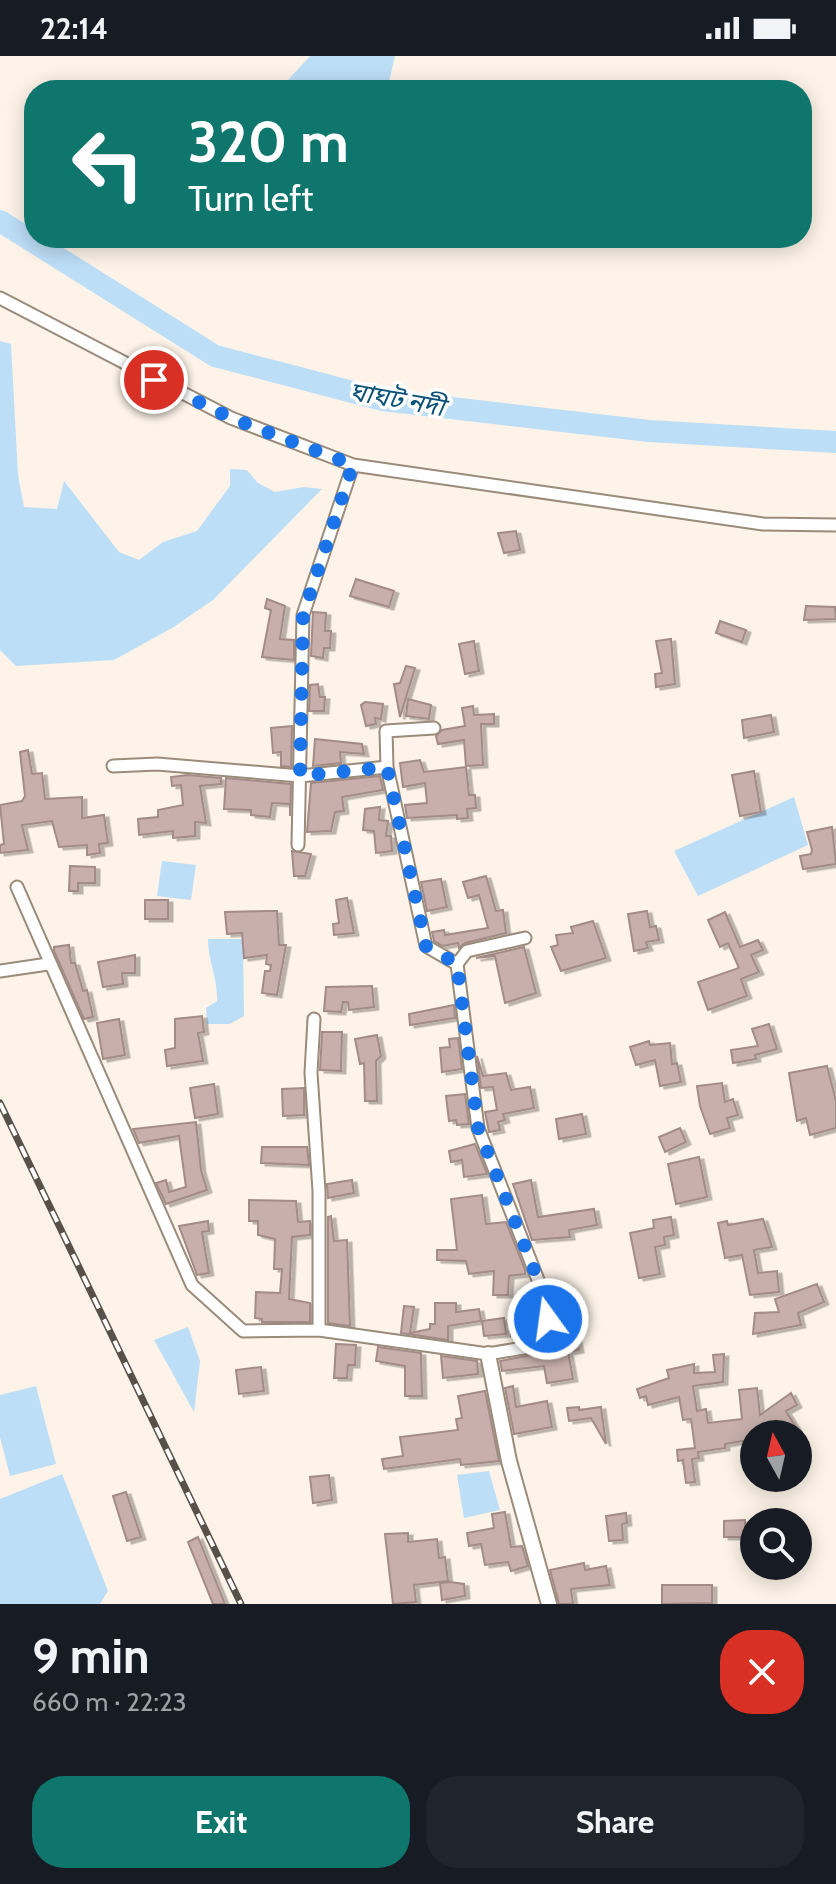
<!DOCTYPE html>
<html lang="en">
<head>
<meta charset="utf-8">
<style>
  :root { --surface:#171b24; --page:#20242c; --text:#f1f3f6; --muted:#9ea1a6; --accent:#0f766e }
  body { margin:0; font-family:Cabin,"Noto Sans Bengali",sans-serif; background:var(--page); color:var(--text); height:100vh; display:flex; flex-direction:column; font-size:30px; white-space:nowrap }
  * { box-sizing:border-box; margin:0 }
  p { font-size:26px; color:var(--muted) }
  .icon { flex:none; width:44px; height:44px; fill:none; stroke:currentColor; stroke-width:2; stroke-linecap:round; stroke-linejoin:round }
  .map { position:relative; height:1548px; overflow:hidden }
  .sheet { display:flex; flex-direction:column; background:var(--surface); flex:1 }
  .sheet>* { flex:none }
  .guide { position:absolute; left:24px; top:24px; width:788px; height:168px; border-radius:32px; box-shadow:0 4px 20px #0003; background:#0f766e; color:#fff; overflow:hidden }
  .needle { width:52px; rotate:352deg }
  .controls { position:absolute; left:740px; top:1364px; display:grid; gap:16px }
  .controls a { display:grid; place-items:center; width:72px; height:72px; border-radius:50%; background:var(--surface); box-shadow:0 4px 20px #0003; font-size:40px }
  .pin { position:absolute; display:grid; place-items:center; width:68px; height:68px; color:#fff; margin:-34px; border:4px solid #fff; border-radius:50%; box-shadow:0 2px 8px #0007 }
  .me { position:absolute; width:88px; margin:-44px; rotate:346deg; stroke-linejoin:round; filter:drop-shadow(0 0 6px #0008) }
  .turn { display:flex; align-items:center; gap:28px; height:168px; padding:0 32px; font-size:36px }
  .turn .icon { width:104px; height:104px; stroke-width:2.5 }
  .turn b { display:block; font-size:56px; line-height:68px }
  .round { display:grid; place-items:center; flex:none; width:84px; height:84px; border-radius:32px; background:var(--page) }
  .headline { display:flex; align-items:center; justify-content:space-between; height:136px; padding:0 32px }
  h1 { font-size:48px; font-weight:700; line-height:60px }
  .primary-button { display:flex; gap:16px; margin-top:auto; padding:16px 32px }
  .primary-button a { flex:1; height:92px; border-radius:32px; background:var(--accent); color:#fff; font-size:32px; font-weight:700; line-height:92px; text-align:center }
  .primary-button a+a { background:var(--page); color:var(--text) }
  .status { display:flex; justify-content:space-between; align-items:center; height:56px; padding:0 40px; background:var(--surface); direction:ltr }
  .status svg { height:22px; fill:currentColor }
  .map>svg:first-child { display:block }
</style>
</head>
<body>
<div class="status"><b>22:14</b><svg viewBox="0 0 49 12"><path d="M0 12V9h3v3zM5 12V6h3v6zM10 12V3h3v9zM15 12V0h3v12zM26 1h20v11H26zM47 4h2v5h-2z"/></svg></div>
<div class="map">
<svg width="836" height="1548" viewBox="0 0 836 1548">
  <defs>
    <filter id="shadow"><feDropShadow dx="4.5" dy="2.5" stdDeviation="0" flood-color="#0004"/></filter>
  </defs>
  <rect width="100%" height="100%" fill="#fdf3e8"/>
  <path fill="#bcdef7" d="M310,0H395L389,26L379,34H279Z
    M0,285L11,288L18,419L24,451L57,453L64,425L119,496L139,504L163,486L197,475L230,430V413L247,414L258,427L275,436L304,431L322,433L213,544L172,572L114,604L16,610L0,594Z
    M794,741L808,789L698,840L674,795Z
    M162,805L196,809L191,844L157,840Z
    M208,883H243L244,960L230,968H207L206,952L217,945C218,922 208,906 208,883Z
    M188,1271L200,1305L194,1356L154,1284Z
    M36,1330L56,1408L10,1420L0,1381V1339Z
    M489,1415L500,1454L464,1462L457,1419Z
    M62,1418L108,1535L100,1548H0V1443Z"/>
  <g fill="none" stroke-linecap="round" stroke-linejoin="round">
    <path stroke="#bcdef7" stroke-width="22" d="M0,165L215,300L383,344L649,375L836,386"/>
  </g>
  <path fill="#c8afab" stroke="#a38b87" stroke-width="2" filter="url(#shadow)" d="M516,475L520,494L504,497L498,477Z
    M356,523L394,535L389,551L350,540Z
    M267,543L285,550L280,583L294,584V604L262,601L271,554L265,552Z
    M806,550L835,551L836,563L804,564Z
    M313,556L326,557L325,575H331L330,592H324L323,602L311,600Z
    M720,565L746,574L742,586L716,577Z
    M671,583L675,628L656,631L655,618L662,617L656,585Z
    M474,585L479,615L465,618L459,588Z
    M406,610L415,612L400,661L394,628L400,627Z
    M318,628L320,641H325L324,655H309L310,629Z
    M408,643L431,649L429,663L406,660Z
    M365,646L383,648L381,663L375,662L376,668L366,670L361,649Z
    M473,650L474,659L494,658V668H481L483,709L466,710L464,684L438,688L436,680L442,674L465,670L462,652Z
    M771,659L774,676L744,682L742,664Z
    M292,670L291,711L281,710V696L273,697L271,672Z
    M315,683L362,688L364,698L340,696L341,707L313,710Z
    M28,694L32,718L42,717L45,743L82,741V762L104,759L108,787L99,788L100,797L87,799V789L59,791L52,765L22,769L28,794L0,797V789L4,788L0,749L22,745L25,740L20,696Z
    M420,704L424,716L466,711L469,739H475L476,752L467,753L468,762L457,763V759L407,762L405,749L427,747L425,727L403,731L400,707Z
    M754,715L761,756L740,760L732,719Z
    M187,719L221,722V728L200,730L206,767L195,766V780L173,782V775L139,779L138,763L158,761V754L183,749L181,729L172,730L171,721Z
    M380,720L383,734L342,741L344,755L335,756L331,775L307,776L311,727Z
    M226,722L291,728L290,760V748L272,747L270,761L251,759V754L224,753Z
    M380,751L379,764L388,765L386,780H391L392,795L376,797L374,775L363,774L365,753Z
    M832,771L836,808L803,813L800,800L811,798L812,794L807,776Z
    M292,795L311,798L305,820H294Z
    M70,810L95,811V827H78V835H69Z
    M486,820L496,855L503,854L506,877L465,887L459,892L458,887L443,890L434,885L432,876L444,874L445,879L488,872L479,839L468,842L463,826Z
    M441,823L447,851L427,855L421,826Z
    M347,842L354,877L334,879L333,868L339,867L336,844Z
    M145,844H168V863H145Z
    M267,855H277L279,889H286L277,939L262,937L265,915H270L271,909L266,908L267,899L244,902L242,877L227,878L225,856Z
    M647,855L650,871L656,870L659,884L646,886L648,892L634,895L628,858Z
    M725,856L740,891L758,884L763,894L751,899L759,916L741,923L747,940L708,954L698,926L739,912L728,887L720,891L708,864Z
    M593,865L606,902L561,915L551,891L558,889L556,879L573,877L571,871Z
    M69,889L71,907H75L83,935L87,934L93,961L84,963L54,895V891Z
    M524,891L536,937L505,947L495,900L476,902Z
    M135,899V917H122L123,928L103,931L98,906Z
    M372,930L374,951L349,954L348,946H343L341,956L324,955L326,931Z
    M454,949L455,962L410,969L409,958Z
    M202,960L204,976L198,977L203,1005L167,1010L165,994L175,992V963Z
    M119,963L125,999L103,1003L97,967Z
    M769,968L777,993L755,999L756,1003L733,1007L731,994L758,990L752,973Z
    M322,976H342L341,1015L320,1014Z
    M377,979L381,1000L376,1005L377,1045H365L364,1007L360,1008L355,983Z
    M458,982L462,1013L442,1016L440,992L450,991L449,983Z
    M649,985L650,989L670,987L672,1008L677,1007L681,1026L660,1030L655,1004L636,1009L630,991Z
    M477,1000L483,1020L506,1017L511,1034L530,1031L534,1052L503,1058L505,1064L498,1066L500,1074L489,1076L485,1056L497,1054L493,1031L481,1032Z
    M827,1010L836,1045V1072L810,1079L806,1062L797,1065L789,1017Z
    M722,1027L725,1046L733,1043L738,1059L727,1062L730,1072L710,1078L700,1050L697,1030Z
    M214,1028L218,1058L195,1062L190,1032Z
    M304,1032V1059L283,1060L282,1033Z
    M465,1038L469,1068L457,1069L456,1064L449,1065L446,1040Z
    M582,1058L586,1078L559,1083L556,1063Z
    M196,1066L201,1114L207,1134L166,1148L156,1127L166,1124L169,1136L186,1131L179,1080L139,1087L133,1073Z
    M680,1072L686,1086L665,1096L659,1081Z
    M475,1088L487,1118L464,1121L462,1104L451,1106L449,1095Z
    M262,1091H307L309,1109L261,1107Z
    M699,1101L707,1141L676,1148L668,1108Z
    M352,1124L354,1137L328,1142L327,1128Z
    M531,1124L538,1161L594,1153L597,1169L569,1174L570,1181L532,1184L513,1128Z
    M482,1139L486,1168L506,1166L525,1214V1218L509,1220L508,1239H493L494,1215L469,1218L466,1205L437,1204V1194H457L451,1143Z
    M249,1144L296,1145L298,1166L310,1165V1179L292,1181L289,1243L310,1247V1266H262V1263L255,1262L256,1236L280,1237L282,1213H274L275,1183L258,1179V1165H249Z
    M331,1160L334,1185L347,1184L350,1270L328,1267V1161Z
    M671,1161L674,1179L664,1181L665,1189L655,1191L660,1218L639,1222L630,1177L654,1172L653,1164Z
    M763,1163L772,1191L754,1194L758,1217L777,1215L779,1236L750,1239L742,1199L725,1202L718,1167L727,1165L728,1169Z
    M208,1165L209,1175L202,1176L209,1217L197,1219L179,1170Z
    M817,1228L824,1246L798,1257L801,1269L753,1278L755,1257L779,1256L775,1243Z
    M435,1247H456V1256L479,1253L481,1265L448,1270V1284L401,1277L404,1250L414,1251L410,1277L430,1273V1268H435Z
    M504,1262L506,1278L484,1280L482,1265Z
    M540,1265L542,1280L519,1284L518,1279L511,1280L510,1268Z
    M577,1283L579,1294L568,1296L573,1323L547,1327L544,1310L502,1315L500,1305L553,1295L560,1286Z
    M336,1288L356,1289L355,1309H348L347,1322H334Z
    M378,1291L421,1297L422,1340H405V1310L376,1305Z
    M724,1298L723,1326L693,1330L697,1355L706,1353L708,1367L742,1363L739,1334L757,1332L760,1359L791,1337L797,1349L786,1355L797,1373L789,1378H754V1383L725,1388V1392L698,1396L699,1402L692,1403L695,1426L686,1427L683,1404L678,1405L677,1394L695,1392L691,1363L683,1364L679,1341L648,1349L646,1340L640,1342L637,1333L669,1322L667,1314L694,1308V1317L715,1316L713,1299Z
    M441,1300L477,1305L478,1318L443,1322Z
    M261,1311L264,1335L239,1338L236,1314Z
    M513,1330L516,1351L547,1345L552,1371L514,1378L505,1332Z
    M485,1335L499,1405L461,1409L460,1403L384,1413L382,1403L403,1400L400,1381L458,1374L456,1363L462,1362L458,1340Z
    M579,1351V1354L601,1351L606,1388L591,1362L569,1365L567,1352Z
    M329,1419L332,1444L313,1447L310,1421Z
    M126,1436L141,1481L127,1485L113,1440Z
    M505,1456L511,1491L522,1490L528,1510L511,1515L508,1506L485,1509L481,1488L469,1490L467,1477L494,1472L492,1458Z
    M626,1457L627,1467L622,1468L623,1484L609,1485L606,1460Z
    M745,1464V1481H724V1465Z
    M408,1477V1486L437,1483L439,1502L445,1501L448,1525L414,1529L416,1546L393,1548L385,1478Z
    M198,1481L225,1548H213L188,1486Z
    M584,1507L585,1514L606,1510L610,1529L571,1533L573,1548H559L550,1514Z
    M450,1526L464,1528L465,1540L442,1544L440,1527Z
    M662,1529H712V1547L662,1548Z"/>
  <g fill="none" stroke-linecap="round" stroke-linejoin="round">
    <defs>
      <path id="minor" d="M0,242L231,362L353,409L763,468L836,469
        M113,710L157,708L300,720L387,711
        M298,789L303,559L353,409
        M17,831L192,1229L243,1275L319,1274L488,1298L552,1287L544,1239L478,1072L457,908L426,890L387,711L386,675L434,672
        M457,908L467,895L525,882
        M0,915L48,908
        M314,963L311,1017L319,1135V1274"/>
      <path id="tertiary" d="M488,1298L509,1405L549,1548"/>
    </defs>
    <use href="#minor" stroke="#9a8b7b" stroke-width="15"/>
    <use href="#tertiary" stroke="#9a8b7b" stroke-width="18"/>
    <use href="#minor" stroke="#fff" stroke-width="11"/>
    <use href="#tertiary" stroke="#fff" stroke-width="14"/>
    <defs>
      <path id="rail" d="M0,1047L241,1548"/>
    </defs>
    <use href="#rail" stroke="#58514a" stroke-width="7"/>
    <use href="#rail" stroke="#fff" stroke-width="4" stroke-dasharray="12" stroke-linecap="butt"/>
  </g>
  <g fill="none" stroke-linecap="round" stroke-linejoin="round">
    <path stroke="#1a73e8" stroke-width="14" stroke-dasharray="0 25.2" d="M154,324L231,362L353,409L303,559L300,720L387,711L426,890L457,908L478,1072L544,1239L548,1263"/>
  </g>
  <g text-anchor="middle" stroke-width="7" stroke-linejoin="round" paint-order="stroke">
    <g font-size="26" font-style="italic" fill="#0a5178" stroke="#fff">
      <text transform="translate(397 343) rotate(10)" y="9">ঘাঘট নদী</text>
    </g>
  </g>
</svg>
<div class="controls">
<a><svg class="needle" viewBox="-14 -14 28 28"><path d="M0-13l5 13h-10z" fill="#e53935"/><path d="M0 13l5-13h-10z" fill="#9ea1a6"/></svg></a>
<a><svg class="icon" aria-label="search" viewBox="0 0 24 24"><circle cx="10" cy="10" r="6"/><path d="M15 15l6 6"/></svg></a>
</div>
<div class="pin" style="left:154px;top:324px;background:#d93025"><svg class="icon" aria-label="arrive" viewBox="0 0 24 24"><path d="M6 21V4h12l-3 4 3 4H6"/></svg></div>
<svg class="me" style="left:548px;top:1263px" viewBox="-20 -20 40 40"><circle r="17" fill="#1a73e8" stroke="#fff" stroke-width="3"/><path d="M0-11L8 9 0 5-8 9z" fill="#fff"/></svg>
<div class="guide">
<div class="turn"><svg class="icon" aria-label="left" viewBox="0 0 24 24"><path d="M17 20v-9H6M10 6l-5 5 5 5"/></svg><div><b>320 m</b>Turn left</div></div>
</div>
</div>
<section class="sheet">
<div class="headline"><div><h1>9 min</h1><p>660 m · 22:23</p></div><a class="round" style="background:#d93025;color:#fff"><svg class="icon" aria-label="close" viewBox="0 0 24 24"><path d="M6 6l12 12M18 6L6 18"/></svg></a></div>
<div class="primary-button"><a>Exit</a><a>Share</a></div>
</section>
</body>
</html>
